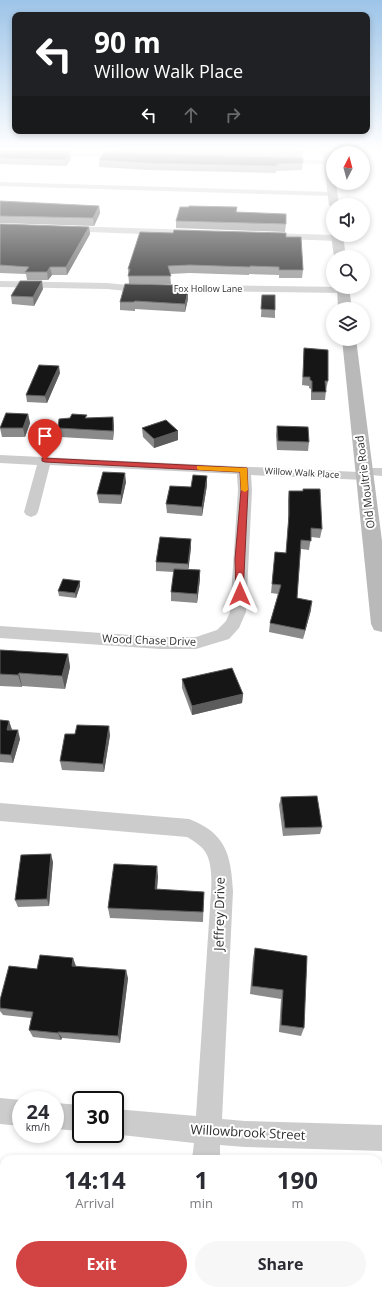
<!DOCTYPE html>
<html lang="en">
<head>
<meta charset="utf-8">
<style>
  :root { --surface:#fff; --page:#f7f7f7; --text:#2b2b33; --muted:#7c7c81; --accent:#d24444 }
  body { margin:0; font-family:"Open Sans",sans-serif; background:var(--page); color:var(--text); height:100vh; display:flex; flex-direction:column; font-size:15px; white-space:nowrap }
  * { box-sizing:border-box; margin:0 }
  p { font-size:13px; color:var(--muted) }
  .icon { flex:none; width:22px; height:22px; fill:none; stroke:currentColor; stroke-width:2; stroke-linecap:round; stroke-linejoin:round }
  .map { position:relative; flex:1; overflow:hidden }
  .panel { position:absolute; left:0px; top:1155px; width:382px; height:140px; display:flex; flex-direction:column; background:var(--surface); border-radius:12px 12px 0 0; box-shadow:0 2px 6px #0003 }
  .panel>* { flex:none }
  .top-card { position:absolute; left:12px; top:12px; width:358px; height:122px; border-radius:8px; box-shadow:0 2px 6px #0003; background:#202124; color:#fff; overflow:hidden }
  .needle { width:26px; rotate:6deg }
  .buttons { position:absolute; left:326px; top:146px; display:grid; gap:8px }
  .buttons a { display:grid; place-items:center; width:44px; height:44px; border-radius:50%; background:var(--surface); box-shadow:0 2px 6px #0003; font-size:20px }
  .speed { position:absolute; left:12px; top:1091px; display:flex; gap:8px; font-size:20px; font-weight:700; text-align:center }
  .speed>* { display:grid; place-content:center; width:52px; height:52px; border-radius:50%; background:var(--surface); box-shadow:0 2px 6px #0003; line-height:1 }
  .speed small { font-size:10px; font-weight:400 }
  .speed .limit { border:2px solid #111; border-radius:6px; background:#fff; color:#111 }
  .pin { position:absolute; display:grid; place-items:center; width:34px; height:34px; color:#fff; margin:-41px -17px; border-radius:50% 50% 50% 0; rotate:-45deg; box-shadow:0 0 4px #0007 }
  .pin .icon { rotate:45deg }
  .me { position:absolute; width:44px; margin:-22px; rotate:0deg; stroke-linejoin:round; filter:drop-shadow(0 0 3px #0008) }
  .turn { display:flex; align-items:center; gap:14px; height:84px; padding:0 16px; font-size:18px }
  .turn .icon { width:52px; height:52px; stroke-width:2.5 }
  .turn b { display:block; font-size:28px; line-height:34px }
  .lanes { display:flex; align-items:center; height:38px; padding:0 16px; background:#0003; justify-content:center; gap:20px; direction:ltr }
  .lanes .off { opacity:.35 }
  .eta { display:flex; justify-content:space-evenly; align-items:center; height:68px; text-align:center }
  .eta b { font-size:24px; font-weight:700; line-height:28px }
  .cta { display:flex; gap:8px; margin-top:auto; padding:8px 16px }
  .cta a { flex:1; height:46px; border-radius:24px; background:var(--accent); color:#fff; font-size:16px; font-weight:700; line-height:46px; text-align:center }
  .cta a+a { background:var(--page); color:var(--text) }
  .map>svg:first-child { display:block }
</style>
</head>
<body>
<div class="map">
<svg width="382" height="1295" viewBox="0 0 382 1295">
  <rect width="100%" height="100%" fill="#fff"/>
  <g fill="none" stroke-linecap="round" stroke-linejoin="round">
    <path fill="#ccc" fill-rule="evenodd" d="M45,152L126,153L130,155L126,157L48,156H45Z
      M277,159L329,160L333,162L329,164L280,163L276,161Z
      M0,182L332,192L336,194L332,196L0,186Z
      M66,226L195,230L199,233L195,236L63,231L62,229L63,227Z
      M264,233L337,235L341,238L337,241L261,238L260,236L261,234Z
      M0,281L107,283L137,286L192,285L343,287L348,290L343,293L192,291L137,292L107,289L0,287Z
      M0,455L358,472L359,468H382V476L371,475L370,479L365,480L251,475L252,490L246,612L239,628L229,639L196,649H160L0,638V626L160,637H196L217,630L226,621L230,612L238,490L237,474L50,465L38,512L36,515L31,517L26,515L24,512L37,465L0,463Z
      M0,803L189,819C226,833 231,855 233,891L222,1119L245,1121L382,1125V1151L245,1147L220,1145V1159H192L194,1143L112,1134H115V1109L196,1116L210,907C211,891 214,868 206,853C202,846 194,841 187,837L0,821Z
      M0,1098L21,1100V1126L0,1124Z
      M55,1103L81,1105V1131L55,1129Z
      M183,1291H213V1295H183Z"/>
    <path fill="#b9b9b9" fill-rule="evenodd" d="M322,150H332L333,183H336L339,205H333V208L329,205Z
      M333,233V235H343L346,257H334L331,235Z
      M337,287H349L352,309H338Z
      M342,339H356L382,541V632L374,630L371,624Z"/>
  </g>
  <path fill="#8a8a8a" d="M0,150L71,158L66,166L0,164Z
    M39,150H75V151Z
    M109,150H303V151L302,158L109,152Z
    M99,160L303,163L302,170L276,171V173L148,170L99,167Z
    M0,201L99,206L100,213L94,226L0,223Z
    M237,207L236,212L286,224L285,232L176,228V221Z
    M0,224L89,227L90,234L67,275H52L48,280H27L26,274L0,273Z
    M286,237L303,270L302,278H279V275L249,274V275L190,273L170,274L171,284H129L128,269Z
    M43,289L34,306L12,304L11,296Z
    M175,291H188V299L185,312L135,309V311L120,310V302Z
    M262,295L275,310V318L261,317Z
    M304,348L328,381L326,390L325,400H311V389L309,388V386L302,385Z
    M60,373L47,403L27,402L26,395Z
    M28,414L30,423L25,437H2L0,428Z
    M87,418L114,426L113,440L60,437L58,428Z
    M277,426L309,442L308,451L277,450L276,435Z
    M142,428L178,431V440L154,448L143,437Z
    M126,482L121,504L99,503L97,494Z
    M207,485L202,516L167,513L166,504L191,487Z
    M289,491L322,529L320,538L311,537L309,550L301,549L297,598L311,610L303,639L269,632L270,623L278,594L271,593L275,552L286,553L288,525V500Z
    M191,548L188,569L200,570V579L197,603L171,601V592L174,572L156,571V562Z
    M80,581V586L76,598L59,596L58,591Z
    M0,650L68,654L70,667L65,689L22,686V687L0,686Z
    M182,679L243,694L242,703L192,715L182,688Z
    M0,720L9,721L12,730L20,739L13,763L0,762Z
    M110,735L104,772L62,770L60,761Z
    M281,797L322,827L320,834L283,836L279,805Z
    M53,862L49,906L18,907L15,900Z
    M158,876L157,890L204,892L203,922L110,918L108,908Z
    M255,948L307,956L304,1028L301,1036L279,1032L281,999L250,994L253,958Z
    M76,966L128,978L120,1043L62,1038L61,1040L33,1037L29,1030L31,1018L3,1015L0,1011V1000L37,969Z
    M258,1291H322V1295H258Z"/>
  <path fill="#5c5c5c" d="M70,151L71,158L66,166L65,160Z
    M99,206L100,213L94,226L93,218Z
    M89,227L90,234L67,275L66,267Z
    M50,267L52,275L48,280L47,272Z
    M42,281L43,289L34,306L33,297Z
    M188,291V299L185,312V304Z
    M59,366L60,373L47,403L45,396Z
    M28,414L30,423L25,437L23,428Z
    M113,417L114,426L113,440Z
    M178,431V440L154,448V439Z
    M125,473L126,482L121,504V495Z
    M207,476V485L202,516V507Z
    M191,539V548L188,573V564Z
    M200,570V579L197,603V594Z
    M80,581V586L76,598L75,593Z
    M312,601L311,610L303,639L305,630Z
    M68,654L70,667L65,689L62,676Z
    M19,673L22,686V687L18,675Z
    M243,694L242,703L192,715V706Z
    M9,721L12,730L9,738L7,730Z
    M109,726L110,735L104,772L103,764Z
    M18,730L20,739L13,763L11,755Z
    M51,854L53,862L49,906L47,899Z
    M157,866L158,876L156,900L155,889Z
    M73,958L76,966L74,974L72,966Z
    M126,970L128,978L120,1043L118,1036Z
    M58,1032L62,1038L61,1040L58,1033Z
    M98,1291H102L101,1295H98Z"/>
  <path fill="#161616" stroke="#5c5c5c" d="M0,150H17L70,151L65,160L0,158Z
    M280,150H303V151Z
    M104,152L303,158V163L277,164V166L147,163L99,160Z
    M0,201L99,206L93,218L0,216Z
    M189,206L237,207L236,212L286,214V224L176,221L180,207H189Z
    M0,224L89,227L66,267H50L47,272H25L29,267L0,265Z
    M174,230L286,233V237H301L303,270H279V267L250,266V267L190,265L168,266L171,276H128L130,269H128L140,232L173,233Z
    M20,281H42L33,297L11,296Z
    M125,284L173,285L175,291H188L185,304L135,301L134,302H120Z
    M262,295H275V310L261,309Z
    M304,348L328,350V381H325L326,392H312V381L310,380V377H303Z
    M39,365L59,366L45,396L26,395Z
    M6,413L28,414L23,428H0Z
    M72,414L87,415L85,418L113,417V431L58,428L59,419L70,418Z
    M166,420L178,431L154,439L142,428Z
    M277,426L308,427L309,442L278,441Z
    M103,472L125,473L121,495L97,494Z
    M193,475L207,476L202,507L166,504L170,486L191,487Z
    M303,489H320L322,529L311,528V541L301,540L297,598L312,601L305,630L270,623L281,585L272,584L275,552L286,553L289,515V491H303Z
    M160,537L191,539L188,564L156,562Z
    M174,569L200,570L197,594L171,592Z
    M63,579L80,581L75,593L58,591Z
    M0,650L68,654L62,676L19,673L18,675L0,674Z
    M232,668L243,694L192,706L182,679Z
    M0,720L9,721L7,730H18L11,755L0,754Z
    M77,725L109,726L103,764L60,761L65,734H75Z
    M317,796L322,827L285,828L281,797Z
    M51,854L47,899L15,900L21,855Z
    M114,864L157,866L155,889L204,892L203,912L108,908Z
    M255,948L307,956L304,1028L281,1025L283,990L252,986Z
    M40,955L73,958L72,966L126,970L118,1036L58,1032V1033L29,1030L33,1012L0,1008V1000L9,966L37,969Z
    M50,1291H98V1295H49Z
    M260,1291H322V1295H260Z"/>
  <linearGradient id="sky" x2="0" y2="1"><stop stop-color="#9dc4e8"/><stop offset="0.45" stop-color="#fff"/><stop offset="1" stop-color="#fff" stop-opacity="0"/></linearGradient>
  <rect width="382" height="332" fill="url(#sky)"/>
  <path fill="#d24444" stroke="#882c2c" d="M42,458L247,468L248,490L243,596L240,597L236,594L235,559L241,490L240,472L45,462L42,461Z"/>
  <path fill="#f59e0b" d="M197,466L247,468L248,490L245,492L241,490L240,472L199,470L197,469Z"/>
  <g text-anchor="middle" stroke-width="4" stroke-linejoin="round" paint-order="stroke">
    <g font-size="9" fill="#2f2f2f" stroke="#fff">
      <text x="208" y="292">Fox Hollow Lane</text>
      <text transform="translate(302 473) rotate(3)" y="3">Willow Walk Place</text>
    </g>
    <g font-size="11" fill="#2f2f2f" stroke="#fff">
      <text transform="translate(365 482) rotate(-97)" y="4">Old Moultrie Road</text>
      <text transform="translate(149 640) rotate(2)" y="4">Wood Chase Drive</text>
    </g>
    <g font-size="13" fill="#2f2f2f" stroke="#fff">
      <text transform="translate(219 914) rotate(-89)" y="5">Jeffrey Drive</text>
      <text transform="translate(248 1132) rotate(3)" y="5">Willowbrook Street</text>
    </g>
  </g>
</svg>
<div class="buttons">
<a><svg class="needle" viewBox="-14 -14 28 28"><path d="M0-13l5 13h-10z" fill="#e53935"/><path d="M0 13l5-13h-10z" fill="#7c7c81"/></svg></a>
<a><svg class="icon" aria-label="sound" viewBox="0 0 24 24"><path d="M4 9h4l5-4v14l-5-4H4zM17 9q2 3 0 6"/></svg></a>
<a><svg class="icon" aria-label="search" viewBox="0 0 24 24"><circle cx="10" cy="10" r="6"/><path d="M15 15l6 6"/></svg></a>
<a><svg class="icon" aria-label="layers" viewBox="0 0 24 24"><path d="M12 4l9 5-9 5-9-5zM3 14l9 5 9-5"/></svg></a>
</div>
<div class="speed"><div>24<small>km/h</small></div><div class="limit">30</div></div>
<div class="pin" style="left:45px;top:460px;background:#d93025"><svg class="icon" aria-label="arrive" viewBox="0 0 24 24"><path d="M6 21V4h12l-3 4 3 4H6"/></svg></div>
<svg class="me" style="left:240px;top:594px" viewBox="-20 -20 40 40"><path d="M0-17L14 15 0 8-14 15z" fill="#d24444" stroke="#fff" stroke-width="4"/></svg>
<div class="top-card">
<div class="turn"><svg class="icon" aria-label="left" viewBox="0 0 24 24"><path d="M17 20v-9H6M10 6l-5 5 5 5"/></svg><div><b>90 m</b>Willow Walk Place</div></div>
<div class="lanes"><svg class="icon" aria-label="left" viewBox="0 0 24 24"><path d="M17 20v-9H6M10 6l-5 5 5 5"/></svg><svg class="icon off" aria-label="ahead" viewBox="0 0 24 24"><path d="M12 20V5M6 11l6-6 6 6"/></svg><svg class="icon off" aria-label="right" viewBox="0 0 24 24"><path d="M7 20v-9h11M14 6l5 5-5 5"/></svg></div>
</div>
<section class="panel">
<div class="eta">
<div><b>14:14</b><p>Arrival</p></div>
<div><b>1</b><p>min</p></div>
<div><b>190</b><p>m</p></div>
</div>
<div class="cta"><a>Exit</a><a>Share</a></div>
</section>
</div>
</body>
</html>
